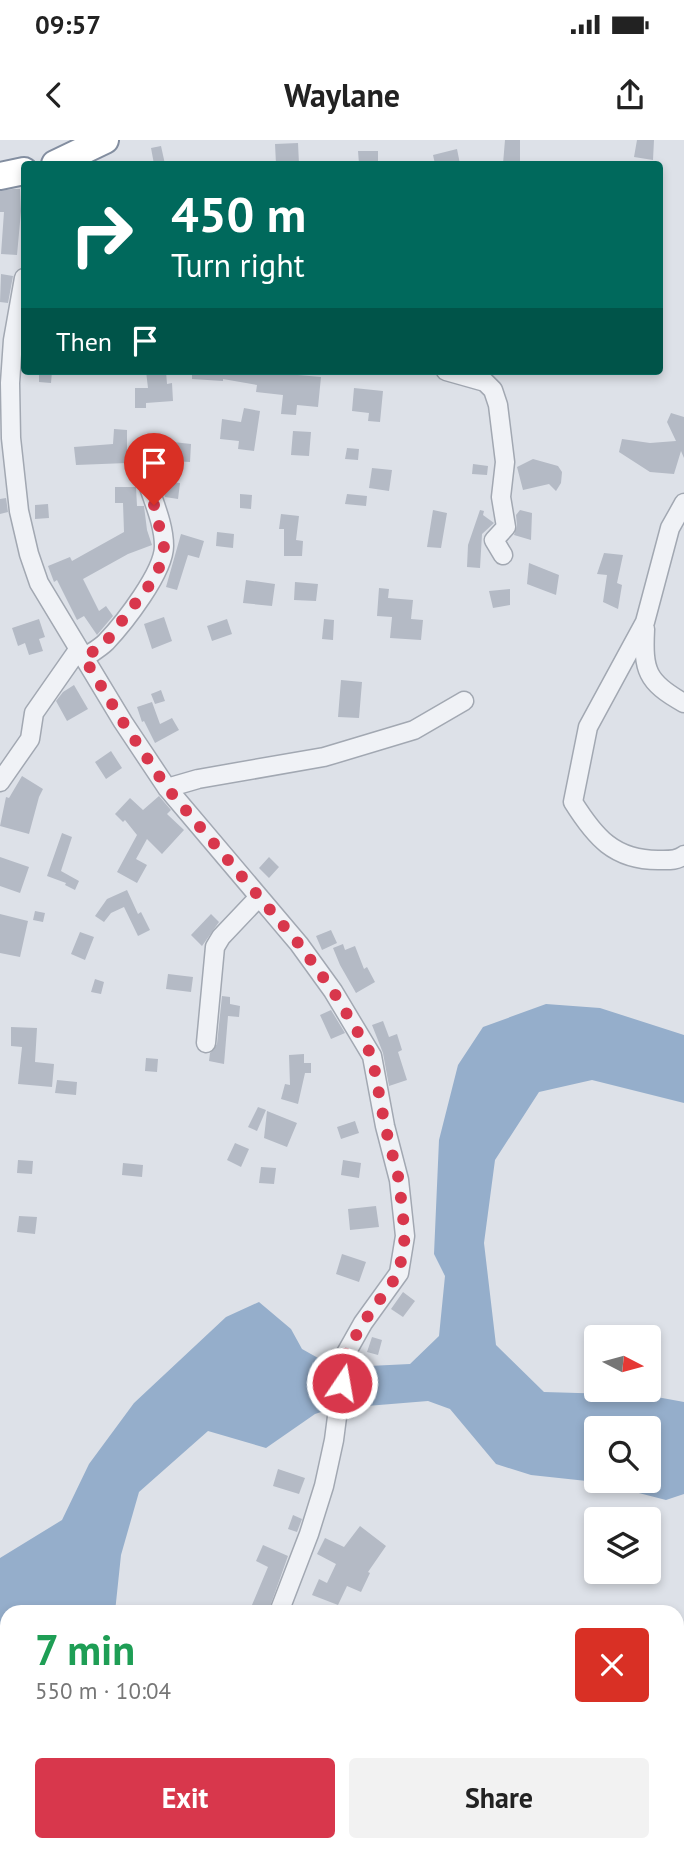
<!DOCTYPE html>
<html lang="en">
<head>
<meta charset="utf-8">
<style>
  :root { --surface:#fff; --page:#f2f2f2; --text:#222; --muted:#767676; --accent:#d8374c }
  body { margin:0; font-family:"PT Sans",sans-serif; background:var(--page); color:var(--text); height:100vh; display:flex; flex-direction:column; font-size:26px; white-space:nowrap }
  * { box-sizing:border-box; margin:0 }
  p { font-size:23px; color:var(--muted) }
  .icon { flex:none; width:38px; height:38px; fill:none; stroke:currentColor; stroke-width:2; stroke-linecap:round; stroke-linejoin:round }
  .map { position:relative; flex:1; overflow:hidden }
  .drawer { position:absolute; left:0px; top:1465px; width:684px; height:247px; display:flex; flex-direction:column; background:var(--surface); border-radius:21px 21px 0 0; box-shadow:0 4px 10px #0003 }
  .drawer>* { flex:none }
  .banner { position:absolute; left:21px; top:21px; width:642px; height:214px; border-radius:7px; box-shadow:0 4px 10px #0003; background:#00695c; color:#fff; overflow:hidden }
  .needle { width:46px; rotate:96deg }
  .controls { position:absolute; left:584px; top:1185px; display:grid; gap:14px }
  .controls a { display:grid; place-items:center; width:77px; height:77px; border-radius:7px; background:var(--surface); box-shadow:0 4px 10px #0003; font-size:35px }
  .pin { position:absolute; display:grid; place-items:center; width:60px; height:60px; color:#fff; margin:-72px -30px; border-radius:50% 50% 50% 0; rotate:-45deg; box-shadow:0 0 7px #0007 }
  .pin .icon { rotate:45deg }
  .me { position:absolute; width:77px; margin:-38px; rotate:12deg; stroke-linejoin:round; filter:drop-shadow(0 0 5px #0008) }
  .turn { display:flex; align-items:center; gap:24px; height:147px; padding:0 35px; font-size:32px }
  .turn .icon { width:91px; height:91px; stroke-width:2.5 }
  .turn b { display:block; font-size:49px; line-height:60px }
  .then { display:flex; align-items:center; height:66px; padding:0 35px; background:#0003; gap:14px; font-size:26px }
  .round { display:grid; place-items:center; flex:none; width:74px; height:74px; border-radius:7px; background:var(--page) }
  .summary { display:flex; align-items:center; justify-content:space-between; height:119px; padding:0 35px }
  h1 { font-size:42px; font-weight:700; line-height:52px; color:#1e9e55 }
  .button { display:flex; gap:14px; margin-top:auto; padding:14px 35px }
  .button a { flex:1; height:80px; border-radius:7px; background:var(--accent); color:#fff; font-size:28px; font-weight:700; line-height:80px; text-align:center }
  .button a+a { background:var(--page); color:var(--text) }
  .status { display:flex; justify-content:space-between; align-items:center; height:49px; padding:0 35px; background:var(--surface); direction:ltr }
  .status svg { height:19px; fill:currentColor }
  header { display:flex; justify-content:space-between; align-items:center; height:91px; padding:0 35px; background:var(--surface); font-size:32px; font-weight:700 }
  .map>svg:first-child { display:block }
</style>
</head>
<body>
<div class="status"><b>09:57</b><svg viewBox="0 0 49 12"><path d="M0 12V9h3v3zM5 12V6h3v6zM10 12V3h3v9zM15 12V0h3v12zM26 1h20v11H26zM47 4h2v5h-2z"/></svg></div>
<header><svg class="icon" aria-label="back" viewBox="0 0 24 24"><path d="M15 5l-7 7 7 7"/></svg>Waylane<svg class="icon" aria-label="share" viewBox="0 0 24 24"><path d="M12 15V3M7 8l5-5 5 5M5 13v7h14v-7"/></svg></header>
<div class="map">
<svg width="684" height="1711" viewBox="0 0 684 1711">
  <rect width="100%" height="100%" fill="#dde1e8"/>
  <path fill="#95aecb" fill-rule="evenodd" d="M546,864L600,868L684,895V963L592,940L539,952L495,1020L484,1103L496,1205L544,1252L646,1255L684,1262V1354L666,1360L596,1342L531,1335L496,1324L450,1269L428,1261L330,1269L315,1274L266,1308L208,1291L139,1352L121,1415L115,1472H7V1704L118,1705V1711H0V1418L62,1380L89,1324L134,1263L226,1177L259,1162L291,1189L302,1209L327,1223L369,1226L410,1224L439,1196L445,1136L434,1114L439,1000L458,925L483,887ZM597,1288H649V1340H597Z"/>
  <path fill="#b4bac5" d="M505,0H520V24H503Z
    M637,0H654L653,20L634,17Z
    M298,3L299,24H276L275,4Z
    M161,6L165,24H154L151,8Z
    M457,9L460,24H435L433,15Z
    M358,11H378V24H359Z
    M13,49H20L21,71L17,115L1,114L4,72H0V51Z
    M1,134L13,136L8,163L0,162Z
    M39,231H52L51,243L39,242Z
    M146,231H166L167,244L172,243L173,261L146,263V268H135V248H148Z
    M192,231H298V235L321,237L318,267L297,265L296,275L281,274L283,255L256,252L257,245L223,239V241L192,239Z
    M354,248L383,251L380,282L368,281L369,273L352,271Z
    M244,268L260,271L254,311L238,309L239,301L220,299L222,279L241,282Z
    M671,273L684,277V318L681,311L674,334L650,332L619,312L622,299L650,303L676,301L667,282Z
    M114,289L127,290V323L76,325L74,307L113,304Z
    M293,291L311,292L309,316L291,315Z
    M173,302L191,304L190,322L172,321Z
    M347,308L359,309L358,320L345,319Z
    M533,319L558,326L562,332L561,343L556,351L549,344L523,350L517,327Z
    M473,324L488,326L487,335L472,334Z
    M372,328L392,330L389,351L369,348Z
    M159,341L180,343L178,359L165,357Z
    M115,347H136L137,366H144L147,390L152,405L128,414L83,439L99,471L106,466L113,476L97,495L84,476L77,480L57,440L54,442L48,426L70,417L72,421L124,392L123,363H115Z
    M240,354L252,355L251,369L240,368Z
    M347,354L367,356L366,366L345,364Z
    M6,358L8,372L0,374V359Z
    M48,364L49,378L35,379V365Z
    M433,370L447,373L441,408L427,407Z
    M480,370L484,371L483,375L494,383L482,394L480,428L467,427L468,405Z
    M520,370L532,373L531,400L514,395L517,386L516,375Z
    M281,374L299,376L296,400L303,401L302,416H284V389H279Z
    M217,392L234,394L233,408L216,406Z
    M181,394L204,401L199,418L188,415L177,450L166,447Z
    M604,413L623,415L617,443L622,445L618,469L603,462L607,435L597,434Z
    M529,423L559,435L556,455L527,444Z
    M246,440L275,444L272,466L243,463Z
    M295,442L318,444L316,461L294,460Z
    M379,448L389,449L388,458L413,460L411,479L423,480L421,500L390,498L392,477L377,476Z
    M510,449V465L493,468L489,451Z
    M164,477L172,501L152,509L144,484Z
    M39,479L45,497L39,499L43,511L29,515L25,503L18,506L12,488Z
    M227,479L232,494L212,501L207,486Z
    M324,479L334,480L333,500L322,499Z
    M341,540L362,542L359,578L338,577Z
    M74,545L88,569L67,581L56,561L63,552Z
    M161,550L165,561L155,564L151,554Z
    M152,562L160,584L172,578L179,590L155,603L144,581L142,582L137,567Z
    M111,611L122,628L106,639L95,622Z
    M22,636L43,649L39,657L29,694L0,686L6,657L9,658Z
    M159,656L171,670L167,674L184,690L162,714L147,699L136,719L147,725L137,743L117,732L137,695L125,680L123,682L115,674L130,658L143,670Z
    M62,693L72,697L61,731L79,741L75,750L65,745L66,743L47,736Z
    M0,717L29,727L20,753L0,746Z
    M269,717L279,727L269,738L259,728Z
    M127,750L138,774L141,772L150,790L138,796L124,767L111,773L104,782L95,776L107,759Z
    M35,771L45,773L43,782L33,780Z
    M0,774L28,781L20,817L0,813Z
    M211,774L219,782L202,806L191,795Z
    M331,790L337,803L322,810L316,796Z
    M80,792L94,797L85,820L71,814Z
    M343,804L345,810L355,806L364,829L367,827L375,842L356,853L340,825L333,808Z
    M168,834L193,837L191,852L166,849Z
    M95,839L104,842L101,854L91,852Z
    M222,856L230,857V864L240,866L239,877L228,876L224,924L209,921L210,913L217,904Z
    M331,870L345,893L331,899L320,875Z
    M383,881L389,897L397,894L402,910L398,912L407,940L389,946L383,913L372,885Z
    M11,887L37,888L35,922L54,924L52,947L18,944L22,907L11,906Z
    M304,914V923H311V933H305L298,964L281,959L285,944L290,945L289,915Z
    M146,918L158,919L157,932L145,931Z
    M57,940L77,942L76,955L55,953Z
    M258,967L266,970L257,991L248,987Z
    M267,971L297,983L287,1007L264,998Z
    M355,981L359,993L341,999L337,987Z
    M235,1003L249,1009L241,1027L227,1020Z
    M18,1020L33,1021L32,1034L17,1033Z
    M343,1020L361,1023L359,1038L341,1035Z
    M123,1023L143,1025L142,1037L122,1035Z
    M261,1027L276,1028L274,1044L259,1043Z
    M376,1066L379,1087L350,1090L348,1069Z
    M19,1076L37,1077L35,1094L17,1092Z
    M342,1114L366,1122L359,1142L336,1134Z
    M403,1152L415,1161L403,1177L391,1169Z
    M372,1197L382,1200L378,1215L367,1212Z
    M278,1329L305,1338L299,1354L273,1346Z
    M293,1375L302,1379L297,1392L288,1389Z
    M360,1386L386,1406L368,1432L370,1433L361,1452L347,1446L338,1465L312,1455L319,1439L327,1443L336,1424L317,1414L325,1398L344,1407Z
    M263,1405L288,1416L268,1472H249L268,1427L256,1421Z"/>
  <g fill="none" stroke-linecap="round" stroke-linejoin="round">
    <defs>
      <path id="minor" d="M24,138L13,200L10,243L11,298L19,371L29,414L39,443L123,582L167,648L299,804L333,851L372,916L385,986L399,1040L405,1096L399,1133L363,1183L345,1215L334,1300L324,1346L309,1394L279,1472
        M446,231L485,242L493,250L498,265L505,322L501,357L506,387L494,400L503,415
        M684,363L670,388L645,482L588,587L573,662C595,697 614,720 658,720C668,720 677,721 684,715
        M645,489C643,530 646,542 684,563
        M84,518C91,513 100,508 106,502C124,483 164,432 164,406C164,385 154,363 148,344
        M0,642L30,599L34,573L78,510
        M167,648L198,639L324,617L414,590L464,561
        M206,903L215,807L221,797L258,758
        M235,1704L236,1711"/>
      <path id="highway" d="M55,24L105,0
        M0,36L24,31"/>
    </defs>
    <use href="#minor" stroke="#a2a8b2" stroke-width="21"/>
    <use href="#highway" stroke="#838ea0" stroke-width="30"/>
    <use href="#minor" stroke="#f0f2f6" stroke-width="18"/>
    <use href="#highway" stroke="#fff" stroke-width="26"/>
  </g>
  <g fill="none" stroke-linecap="round" stroke-linejoin="round">
    <path stroke="#d8374c" stroke-width="12" stroke-dasharray="0 21.6" d="M154,365L164,406L162,421L154,439L105,503L84,518L123,582L167,648L299,804L333,851L372,916L385,986L399,1040L405,1096L399,1133L363,1183L345,1215L342,1243"/>
  </g>
</svg>
<div class="controls">
<a><svg class="needle" viewBox="-14 -14 28 28"><path d="M0-13l5 13h-10z" fill="#e53935"/><path d="M0 13l5-13h-10z" fill="#767676"/></svg></a>
<a><svg class="icon" aria-label="search" viewBox="0 0 24 24"><circle cx="10" cy="10" r="6"/><path d="M15 15l6 6"/></svg></a>
<a><svg class="icon" aria-label="layers" viewBox="0 0 24 24"><path d="M12 4l9 5-9 5-9-5zM3 14l9 5 9-5"/></svg></a>
</div>
<div class="pin" style="left:154px;top:365px;background:#d93025"><svg class="icon" aria-label="arrive" viewBox="0 0 24 24"><path d="M6 21V4h12l-3 4 3 4H6"/></svg></div>
<svg class="me" style="left:342px;top:1243px" viewBox="-20 -20 40 40"><circle r="17" fill="#d8374c" stroke="#fff" stroke-width="3"/><path d="M0-11L8 9 0 5-8 9z" fill="#fff"/></svg>
<div class="banner">
<div class="turn"><svg class="icon" aria-label="right" viewBox="0 0 24 24"><path d="M7 20v-9h11M14 6l5 5-5 5"/></svg><div><b>450 m</b>Turn right</div></div>
<div class="then">Then<svg class="icon" aria-label="arrive" viewBox="0 0 24 24"><path d="M6 21V4h12l-3 4 3 4H6"/></svg></div>
</div>
<section class="drawer">
<div class="summary"><div><h1>7 min</h1><p>550 m · 10:04</p></div><a class="round" style="background:#d93025;color:#fff"><svg class="icon" aria-label="close" viewBox="0 0 24 24"><path d="M6 6l12 12M18 6L6 18"/></svg></a></div>
<div class="button"><a>Exit</a><a>Share</a></div>
</section>
</div>
</body>
</html>
